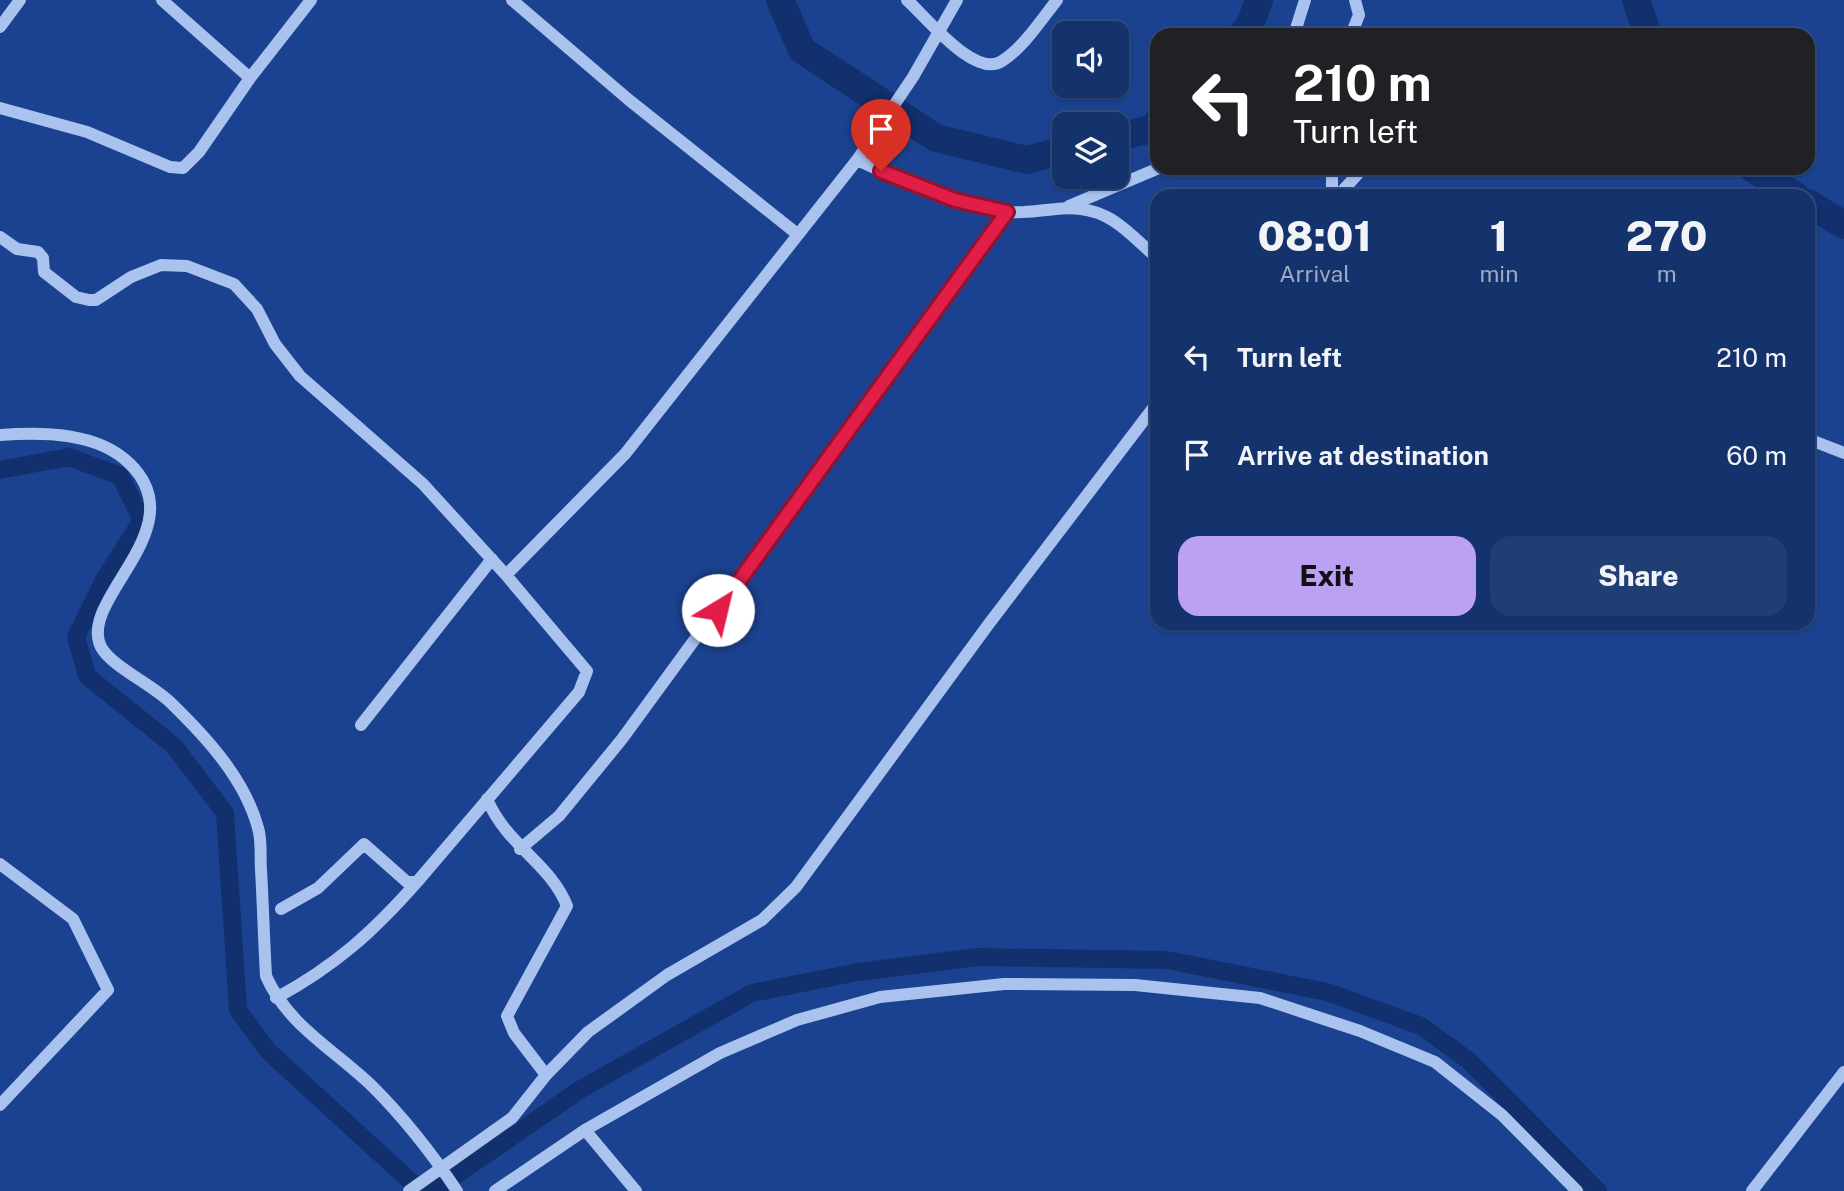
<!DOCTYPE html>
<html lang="en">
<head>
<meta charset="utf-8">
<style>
  :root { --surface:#14326c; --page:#213e74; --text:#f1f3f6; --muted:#9daac2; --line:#334d7f; --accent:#bca0f2 }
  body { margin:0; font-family:"Public Sans",sans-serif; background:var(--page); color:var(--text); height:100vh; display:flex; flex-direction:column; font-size:26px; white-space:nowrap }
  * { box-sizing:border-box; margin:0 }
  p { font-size:23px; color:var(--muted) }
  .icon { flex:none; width:38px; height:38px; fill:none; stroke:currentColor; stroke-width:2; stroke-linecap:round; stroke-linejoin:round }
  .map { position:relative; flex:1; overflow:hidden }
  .side { position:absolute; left:1150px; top:189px; width:665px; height:441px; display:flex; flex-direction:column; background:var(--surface); border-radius:21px; box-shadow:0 2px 5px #0004,0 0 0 2px var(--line) }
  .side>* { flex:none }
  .hud { position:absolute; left:1150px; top:28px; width:665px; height:147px; border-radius:21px; box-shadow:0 2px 5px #0004,0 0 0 2px var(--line); background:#202124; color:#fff; overflow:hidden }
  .fabs { position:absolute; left:1052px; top:21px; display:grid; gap:14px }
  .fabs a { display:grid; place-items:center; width:77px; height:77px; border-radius:14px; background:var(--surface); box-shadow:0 2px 5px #0004,0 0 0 2px var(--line); font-size:35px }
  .pin { position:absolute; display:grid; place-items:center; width:60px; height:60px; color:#fff; margin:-72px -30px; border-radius:50% 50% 50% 0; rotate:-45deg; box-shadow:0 0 7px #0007 }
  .pin .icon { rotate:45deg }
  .me { position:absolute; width:77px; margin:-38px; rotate:36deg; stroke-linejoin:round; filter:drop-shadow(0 0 5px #0008) }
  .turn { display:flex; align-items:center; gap:24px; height:147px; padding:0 28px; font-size:32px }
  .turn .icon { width:91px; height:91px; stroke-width:2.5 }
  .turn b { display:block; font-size:49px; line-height:60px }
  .eta { display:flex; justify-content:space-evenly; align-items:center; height:119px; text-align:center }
  .eta b { font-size:42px; font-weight:800; line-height:49px }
  .action { display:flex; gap:14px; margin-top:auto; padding:14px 28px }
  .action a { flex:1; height:80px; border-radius:21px; background:var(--accent); color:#111; font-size:28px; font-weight:800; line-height:80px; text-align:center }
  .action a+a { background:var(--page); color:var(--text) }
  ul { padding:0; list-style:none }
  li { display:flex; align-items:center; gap:21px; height:98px; padding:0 28px }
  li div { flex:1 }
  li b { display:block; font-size:26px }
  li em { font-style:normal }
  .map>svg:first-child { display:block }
</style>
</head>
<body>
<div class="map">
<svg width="1844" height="1191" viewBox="0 0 1844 1191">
  <rect width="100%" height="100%" fill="#1b4290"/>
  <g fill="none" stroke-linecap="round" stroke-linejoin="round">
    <path stroke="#12306e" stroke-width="18" d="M0,470L69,457L120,476L142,520L105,578L76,637L87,676L174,746L225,813L238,1010L268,1051L421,1191
      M433,1191L581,1089L752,993L858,972L977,957L1167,960L1327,992L1421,1026L1468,1060L1598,1191"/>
    <path stroke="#12306e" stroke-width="28" d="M780,0L802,50L936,138L1027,160L1064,150
      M1636,0L1648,35
      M1241,35L1250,25L1259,0
      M1116,137L1152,129L1157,123
      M1752,168L1796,196
      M1808,203L1844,225"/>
    <path stroke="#aac2ee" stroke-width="12" d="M162,0L250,78
      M512,0L629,100L796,233
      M907,0C927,18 975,79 1002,61C1024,47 1041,20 1057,0
      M0,27L20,0
      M1294,35L1305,0
      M1351,35L1359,15L1355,0
      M0,108L87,132L170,167L183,168L199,152L250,78L311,0
      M857,160C902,180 948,203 998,211C1018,214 1036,211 1056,209C1105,203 1123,228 1157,258
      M1332,196V168
      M1338,196L1363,168
      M1069,206L1159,168
      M0,237L17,249L38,252L43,258L44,272L76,297L89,300H96L131,277L161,265L187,266L234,284L257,309L275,344L300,376L423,484L506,575L587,671L579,692L417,882H407L364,844L318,888L281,909
      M0,435C43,432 98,432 130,464C196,529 77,599 101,647C111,666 153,685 171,703C206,737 245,779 258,828C262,840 260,857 261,870C263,905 264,941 266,976C288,1026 335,1050 373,1087C404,1118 433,1155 457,1191
      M1808,439L1844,453
      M506,575L625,454L857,160L913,77L957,0
      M361,725L492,559
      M487,799C507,846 551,864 567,906L507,1016L514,1033L546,1075
      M520,849L559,816L622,739L1007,212
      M0,864L73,919L108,990L0,1105
      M276,998C335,966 373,932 417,882
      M585,1130L636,1191
      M409,1191L512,1118L546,1075L588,1032L667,975L762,920L796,887L988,625L1157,403
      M495,1191L585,1130L720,1053L797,1020L880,997L1004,984L1135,985L1260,998L1360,1031L1435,1062L1502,1115L1577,1191
      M1752,1191L1844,1072"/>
  </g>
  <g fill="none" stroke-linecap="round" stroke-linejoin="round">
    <defs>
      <path id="route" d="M718,610L1007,212L955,200L881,171"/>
    </defs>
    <use href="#route" stroke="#92132f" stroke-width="18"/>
    <use href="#route" stroke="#e11d48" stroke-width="12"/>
  </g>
</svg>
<div class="fabs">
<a><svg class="icon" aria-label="sound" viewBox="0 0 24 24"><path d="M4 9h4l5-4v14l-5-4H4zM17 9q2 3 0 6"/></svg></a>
<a><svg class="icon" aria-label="layers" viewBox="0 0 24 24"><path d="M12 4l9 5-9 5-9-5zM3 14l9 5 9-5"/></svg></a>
</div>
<div class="pin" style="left:881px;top:171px;background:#d93025"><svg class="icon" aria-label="arrive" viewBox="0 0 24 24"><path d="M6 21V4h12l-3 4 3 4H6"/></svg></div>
<svg class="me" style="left:718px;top:610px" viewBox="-20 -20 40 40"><circle r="19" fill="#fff"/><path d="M0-13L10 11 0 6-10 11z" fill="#e11d48"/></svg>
<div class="hud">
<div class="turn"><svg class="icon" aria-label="left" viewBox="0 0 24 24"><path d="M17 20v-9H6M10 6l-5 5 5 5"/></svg><div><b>210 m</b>Turn left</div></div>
</div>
<section class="side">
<div class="eta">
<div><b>08:01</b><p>Arrival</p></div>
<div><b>1</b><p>min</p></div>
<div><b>270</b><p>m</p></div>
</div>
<ul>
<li><svg class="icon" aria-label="left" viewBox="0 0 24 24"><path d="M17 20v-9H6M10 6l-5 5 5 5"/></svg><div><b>Turn left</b></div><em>210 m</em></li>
<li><svg class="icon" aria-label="arrive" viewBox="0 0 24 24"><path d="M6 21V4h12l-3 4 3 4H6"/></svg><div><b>Arrive at destination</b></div><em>60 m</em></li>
</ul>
<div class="action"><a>Exit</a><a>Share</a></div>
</section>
</div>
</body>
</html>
